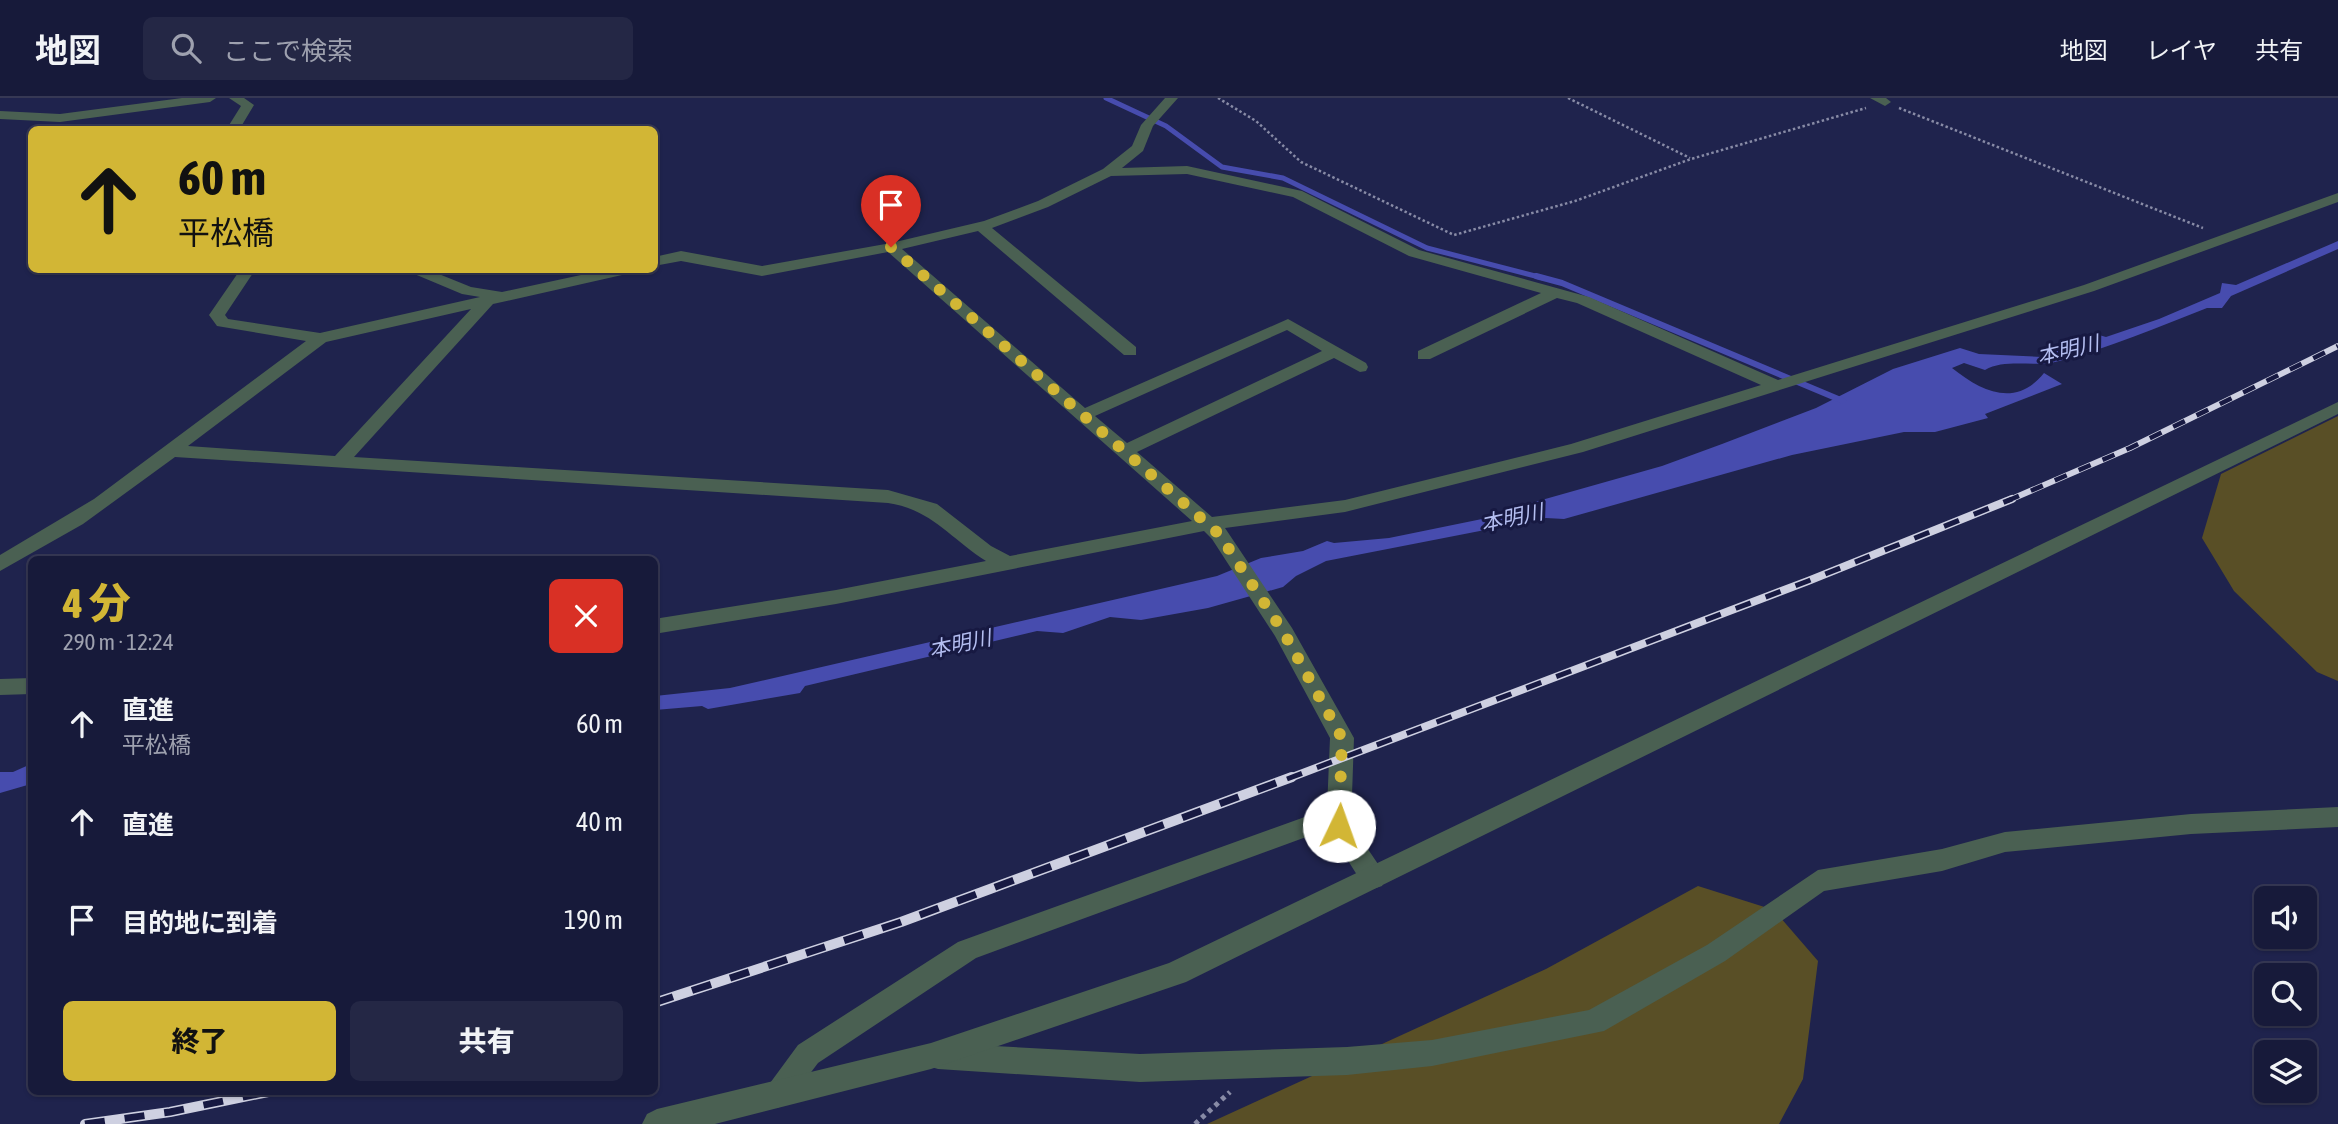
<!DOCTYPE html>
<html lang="ja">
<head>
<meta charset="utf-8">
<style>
  :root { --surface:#171a3a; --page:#242745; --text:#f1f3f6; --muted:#9ea1af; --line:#363854; --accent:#d2b635 }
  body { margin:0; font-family:"Asap Condensed","Noto Sans JP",sans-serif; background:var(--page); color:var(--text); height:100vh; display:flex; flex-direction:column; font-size:26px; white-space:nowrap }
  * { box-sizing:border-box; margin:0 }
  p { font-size:23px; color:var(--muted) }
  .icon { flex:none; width:38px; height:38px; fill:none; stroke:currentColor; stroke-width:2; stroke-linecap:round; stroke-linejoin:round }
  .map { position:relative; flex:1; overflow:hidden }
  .sheet { position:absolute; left:28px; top:458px; width:630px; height:539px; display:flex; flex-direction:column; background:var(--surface); border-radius:10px; box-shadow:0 2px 5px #0004,0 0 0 2px var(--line) }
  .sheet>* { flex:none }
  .banner { position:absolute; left:28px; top:28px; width:630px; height:147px; border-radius:10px; box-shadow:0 2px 5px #0004,0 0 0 2px var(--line); background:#d2b635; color:#111; overflow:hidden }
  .tools { position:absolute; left:2254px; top:788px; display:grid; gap:14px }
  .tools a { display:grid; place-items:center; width:63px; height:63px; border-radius:10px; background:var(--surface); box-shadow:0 2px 5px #0004,0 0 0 2px var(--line); font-size:35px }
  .pin { position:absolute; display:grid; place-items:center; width:60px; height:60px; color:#fff; margin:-72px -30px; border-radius:50% 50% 50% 0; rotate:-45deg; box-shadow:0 0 7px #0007 }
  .pin .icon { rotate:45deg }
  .me { position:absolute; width:77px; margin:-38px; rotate:3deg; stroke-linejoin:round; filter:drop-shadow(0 0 5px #0008) }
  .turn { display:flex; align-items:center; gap:24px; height:147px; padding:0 35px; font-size:32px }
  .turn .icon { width:91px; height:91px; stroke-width:2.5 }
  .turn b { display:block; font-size:49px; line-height:60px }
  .round { display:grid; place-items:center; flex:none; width:74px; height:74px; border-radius:10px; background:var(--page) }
  .headline { display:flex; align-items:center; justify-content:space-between; height:119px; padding:0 35px }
  h1 { font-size:42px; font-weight:800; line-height:52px; color:var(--accent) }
  .cta { display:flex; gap:14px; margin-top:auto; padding:14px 35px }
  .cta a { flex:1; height:80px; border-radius:10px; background:var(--accent); color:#111; font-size:28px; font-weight:800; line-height:80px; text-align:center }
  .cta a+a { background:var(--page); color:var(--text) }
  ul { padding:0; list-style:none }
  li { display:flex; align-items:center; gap:21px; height:98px; padding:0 35px }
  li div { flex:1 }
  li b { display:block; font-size:26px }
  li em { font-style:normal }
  header { display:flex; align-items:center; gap:42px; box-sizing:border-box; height:98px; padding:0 35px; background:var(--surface); border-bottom:2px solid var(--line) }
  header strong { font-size:33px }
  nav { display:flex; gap:38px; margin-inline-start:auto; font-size:24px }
  .search { width:490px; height:63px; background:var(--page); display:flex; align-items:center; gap:18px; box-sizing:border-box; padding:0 24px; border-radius:10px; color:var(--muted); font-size:26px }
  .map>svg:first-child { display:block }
</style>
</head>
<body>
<header>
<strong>地図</strong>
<div class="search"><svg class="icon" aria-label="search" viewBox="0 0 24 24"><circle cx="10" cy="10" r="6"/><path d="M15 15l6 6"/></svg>ここで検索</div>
<nav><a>地図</a><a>レイヤ</a><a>共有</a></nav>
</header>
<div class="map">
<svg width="2338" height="1026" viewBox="0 0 2338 1026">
  <rect width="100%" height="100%" fill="#1f234d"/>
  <path fill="#594f26" d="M2338,318V583L2317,574L2234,493L2202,440L2221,376Z
    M1698,788L1774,812L1818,863L1803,981L1779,1026H1207L1546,871Z"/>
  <path fill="#474cae" d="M2338,143V151L2231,198L2222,210H2207C2158,229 2109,250 2059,263C2035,270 2006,260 1985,272L1964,265L1952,270C1982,294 2016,310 2044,275L2062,286L1985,316L1988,320L1935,334H1904L1792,357L1564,421L1546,420L1326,463L1296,478L1283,489L1208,510L1141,522L1110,519L1063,535L1037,533L805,588L800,595L708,611L702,608L655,612V598L730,590L1217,478L1261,460L1303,453L1327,443L1334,445L1389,440L1531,411L1524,407L1662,368L1722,346L1816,310L1893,271L1960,250L1979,256L2042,259L2099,237L2106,239L2159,221L2220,195L2222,185L2236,187Z
    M31,666V686L0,695V674H13Z"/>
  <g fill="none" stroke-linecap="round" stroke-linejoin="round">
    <path stroke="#474cae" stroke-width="5" d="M1106,0L1166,28L1222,69L1283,80L1427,150L1543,180"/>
    <path stroke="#474cae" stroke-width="6" d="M1536,178L1562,185L1843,303"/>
    <path stroke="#888ba6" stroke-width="2.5" stroke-dasharray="2.5 2.5" stroke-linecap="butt" d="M1218,0L1256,23L1301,64L1454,137L1575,103L1691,61L1866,10
      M1568,0L1690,60
      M1899,10L2203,130"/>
    <path stroke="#888ba6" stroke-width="5" stroke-dasharray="4.5 4.5" stroke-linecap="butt" d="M1195,1026L1230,994"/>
    <path fill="#4a6052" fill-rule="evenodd" d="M182,0H216L210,4L60,24L0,21V13L60,16Z
      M229,0H244L254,7L239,32H226L241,8Z
      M1165,0H1178L1153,28L1143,53L1122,70L1187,68L1302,93L1419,152L1589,199L1778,282L2084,187L2338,95V104L2094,193L1583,354L1345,414L1225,430L1292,530L1354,640L1351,726L1382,772L1386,780L1382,788L1373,791L1364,788L1328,731L976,860L818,965L787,1006L777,1010L767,1006L762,996L798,947L958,844L1327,711L1330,640L1275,538L1212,441L1204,433L836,506L654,536V521L836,492L986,463C951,441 931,411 888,405L175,359L83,426L0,473V457L94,401L306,243L217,228L209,217L240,172H255L225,217L228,221L320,235L480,199L462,196L412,175L410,172H429L471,189L502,194L604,172H630L622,177L493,206L354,359L888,392L937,406L991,448L1010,458L1192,423L888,154L762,178L681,163L654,168V159L681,153L762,168L891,145L984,123L1038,103L1103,71L1132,48L1141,27ZM1187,76L1293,99L1409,158L1541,195L1418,253V261H1430L1557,200L1577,205L1761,287L1571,346L1345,402L1212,419L1137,354L1334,260L1360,274L1366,273L1368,269L1366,265L1288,221L1085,310L902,151L978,133L1124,257H1136V249L992,130L1048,109L1111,78ZM471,211L335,358L188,348L326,244ZM1287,232L1322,253L1127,345L1095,318Z
      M1870,0H1886L1891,4L1885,8Z
      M32,580V596L0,597V581Z
      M2338,709V729L2191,736L2005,754L1942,773L1824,793L1725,863L1604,933L1432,968L1347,977L1140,984L938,971L928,968L924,958L928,948L938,945L1140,956L1347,949L1432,942L1589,912L1707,847L1818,772L1942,751L2005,734L2191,716Z"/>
    <path fill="#4a6052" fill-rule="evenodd" d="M2338,304V316L1186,884L931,971L715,1026H642L647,1016L657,1011L931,945L1169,865Z"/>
    <defs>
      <path id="rail-far2" d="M2007,403L2130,350L2338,248"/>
      <path id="rail-far1" d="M1287,681L1808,483L2012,401"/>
      <path id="rail" d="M654,905L901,824L1292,679
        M85,1026L170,1014L268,994"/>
    </defs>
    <use href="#rail-far2" stroke="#ced0e1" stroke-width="6"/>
    <use href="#rail-far1" stroke="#ced0e1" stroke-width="8"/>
    <use href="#rail" stroke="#ced0e1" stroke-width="10"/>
    <use href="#rail-far2" stroke="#171942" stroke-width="4.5" stroke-dasharray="13" stroke-linecap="butt"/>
    <use href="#rail-far1" stroke="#171942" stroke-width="5" stroke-dasharray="16" stroke-linecap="butt"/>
    <use href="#rail" stroke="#171942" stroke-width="7" stroke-dasharray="20" stroke-linecap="butt"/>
  </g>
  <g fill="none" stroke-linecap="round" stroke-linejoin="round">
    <path stroke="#d2b635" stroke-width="12" stroke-dasharray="0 21.6" d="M891,149L1219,436L1284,535L1342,640L1339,728"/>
  </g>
  <g text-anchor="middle" stroke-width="6" stroke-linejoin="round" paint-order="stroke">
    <g font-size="21" font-style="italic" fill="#b4bef1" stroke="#171942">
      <text transform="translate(2068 252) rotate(-13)" y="7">本明川</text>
      <text transform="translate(1512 420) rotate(-12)" y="7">本明川</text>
      <text transform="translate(960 546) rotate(-12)" y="7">本明川</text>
    </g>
  </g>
</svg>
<div class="tools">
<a><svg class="icon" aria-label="sound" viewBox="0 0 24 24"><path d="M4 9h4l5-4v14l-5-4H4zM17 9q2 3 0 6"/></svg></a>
<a><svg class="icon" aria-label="search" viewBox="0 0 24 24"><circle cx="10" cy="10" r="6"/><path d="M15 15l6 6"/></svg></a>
<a><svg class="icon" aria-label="layers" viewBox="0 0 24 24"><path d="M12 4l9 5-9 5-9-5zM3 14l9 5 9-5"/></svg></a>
</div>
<div class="pin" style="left:891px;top:149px;background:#d93025"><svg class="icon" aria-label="arrive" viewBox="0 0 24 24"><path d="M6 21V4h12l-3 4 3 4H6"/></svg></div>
<svg class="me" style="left:1339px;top:728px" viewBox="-20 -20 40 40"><circle r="19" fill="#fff"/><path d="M0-13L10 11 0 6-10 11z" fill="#d2b635"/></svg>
<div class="banner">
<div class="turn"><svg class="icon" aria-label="ahead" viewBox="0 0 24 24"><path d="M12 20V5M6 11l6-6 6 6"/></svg><div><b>60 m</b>平松橋</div></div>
</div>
<section class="sheet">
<div class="headline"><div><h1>4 分</h1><p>290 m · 12:24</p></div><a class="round" style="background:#d93025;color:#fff"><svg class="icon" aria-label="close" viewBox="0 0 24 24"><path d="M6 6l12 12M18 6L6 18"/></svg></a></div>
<ul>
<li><svg class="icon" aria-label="ahead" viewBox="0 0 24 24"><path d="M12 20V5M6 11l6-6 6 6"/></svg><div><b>直進</b><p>平松橋</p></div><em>60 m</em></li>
<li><svg class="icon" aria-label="ahead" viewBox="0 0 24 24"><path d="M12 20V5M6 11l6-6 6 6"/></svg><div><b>直進</b></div><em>40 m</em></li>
<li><svg class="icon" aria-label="arrive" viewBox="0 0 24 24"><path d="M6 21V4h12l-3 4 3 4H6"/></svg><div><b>目的地に到着</b></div><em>190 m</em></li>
</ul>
<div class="cta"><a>終了</a><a>共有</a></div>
</section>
</div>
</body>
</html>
